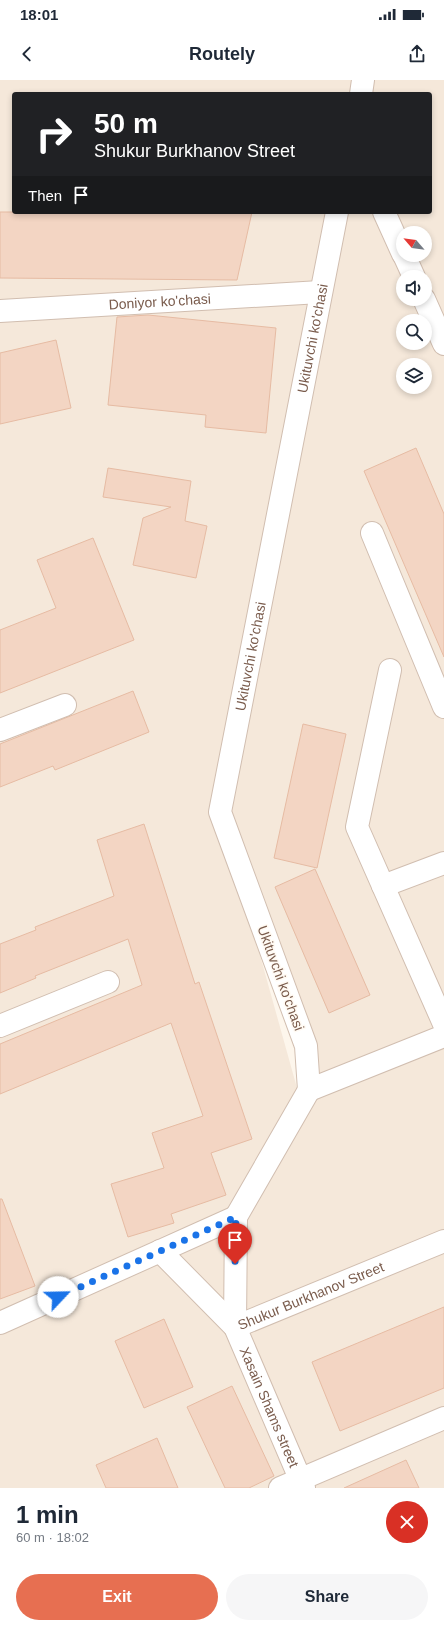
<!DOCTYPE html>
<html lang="en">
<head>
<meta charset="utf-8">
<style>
  :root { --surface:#fff; --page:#f6f6f7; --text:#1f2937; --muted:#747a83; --accent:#e76f51 }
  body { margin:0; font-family:Arial,sans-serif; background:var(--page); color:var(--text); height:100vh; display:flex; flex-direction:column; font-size:15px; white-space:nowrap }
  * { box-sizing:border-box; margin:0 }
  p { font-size:13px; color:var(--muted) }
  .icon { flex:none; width:22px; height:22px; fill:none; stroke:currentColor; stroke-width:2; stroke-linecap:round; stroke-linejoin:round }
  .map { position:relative; height:1408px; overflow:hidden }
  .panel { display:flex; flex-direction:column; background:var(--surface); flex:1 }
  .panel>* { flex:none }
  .banner { position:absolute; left:12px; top:12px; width:420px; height:122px; border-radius:4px; box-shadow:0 2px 6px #0003; background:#202124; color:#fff; overflow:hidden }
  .needle { width:26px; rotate:298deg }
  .tools { position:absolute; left:396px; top:146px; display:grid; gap:8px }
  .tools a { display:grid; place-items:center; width:36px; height:36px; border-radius:50%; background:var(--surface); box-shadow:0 2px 6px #0003; font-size:20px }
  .pin { position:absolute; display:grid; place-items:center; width:34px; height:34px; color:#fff; margin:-41px -17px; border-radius:50% 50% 50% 0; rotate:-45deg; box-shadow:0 0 4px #0007 }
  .pin .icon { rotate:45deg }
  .me { position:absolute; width:44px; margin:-22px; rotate:66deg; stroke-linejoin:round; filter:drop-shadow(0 0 3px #0008) }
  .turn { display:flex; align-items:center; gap:14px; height:84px; padding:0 16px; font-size:18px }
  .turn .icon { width:52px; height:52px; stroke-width:2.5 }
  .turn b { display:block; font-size:28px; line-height:34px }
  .then { display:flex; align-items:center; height:38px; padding:0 16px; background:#0003; gap:8px; font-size:15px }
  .round { display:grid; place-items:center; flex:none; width:42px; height:42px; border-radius:21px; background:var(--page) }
  .headline { display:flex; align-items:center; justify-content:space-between; height:68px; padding:0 16px }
  h1 { font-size:24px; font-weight:800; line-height:30px }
  .button { display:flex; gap:8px; margin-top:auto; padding:8px 16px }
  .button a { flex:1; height:46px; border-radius:24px; background:var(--accent); color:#fff; font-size:16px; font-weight:800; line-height:46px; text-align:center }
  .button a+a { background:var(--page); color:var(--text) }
  .status { display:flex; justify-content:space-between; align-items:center; height:28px; padding:0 20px; background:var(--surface); direction:ltr }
  .status svg { height:11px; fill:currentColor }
  header { display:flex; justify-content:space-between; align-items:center; height:52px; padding:0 16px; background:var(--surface); font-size:18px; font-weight:800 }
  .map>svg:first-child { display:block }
</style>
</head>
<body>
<div class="status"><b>18:01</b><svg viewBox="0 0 49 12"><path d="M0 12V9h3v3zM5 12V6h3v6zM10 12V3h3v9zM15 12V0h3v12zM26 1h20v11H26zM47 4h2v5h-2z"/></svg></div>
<header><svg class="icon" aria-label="back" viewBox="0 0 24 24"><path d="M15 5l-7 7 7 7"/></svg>Routely<svg class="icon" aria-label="share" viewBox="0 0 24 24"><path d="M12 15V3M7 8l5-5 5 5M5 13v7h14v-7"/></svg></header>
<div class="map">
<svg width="444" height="1408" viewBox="0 0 444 1408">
  <rect width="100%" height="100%" fill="#fdf6ec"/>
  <path fill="#f5e8da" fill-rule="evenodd" d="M0,0H444V1408H0V1237L185,1146L0,1234ZM14,14H430V132H14ZM403,153H425V175H403ZM403,197H425V219H403ZM403,241H425V263H403ZM403,285H425V307H403ZM222,739L309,1010L297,1008Z"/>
  <path fill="#f3d5c3" stroke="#e6bba3" d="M0,132H252L237,200L0,198Z
    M148,235L276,248L266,353L205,347L206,335L108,325L117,237Z
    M56,260L71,328L0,344V273Z
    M416,368L444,434V577L364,391Z
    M108,388L191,401L185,441L207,446L196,498L133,485L143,438L171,427L103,417Z
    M93,458L134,560L0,613V550L56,528L37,480Z
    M133,611L149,652L55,690L53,686L0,707V664Z
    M303,644L346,654L317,788L274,778Z
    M144,744L195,904L199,902L252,1059L211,1073L226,1115L171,1134L174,1143L128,1157L111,1104L164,1088L152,1053L203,1036L171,943L0,1014V964L142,905L128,859L35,896L36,898L0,913V864L36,850L35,847L114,816L97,760Z
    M315,789L370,915L329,933L275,807Z
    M0,1119H2L35,1206L0,1219Z
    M444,1227V1308L340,1351L312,1282Z
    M164,1239L193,1307L144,1328L115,1261Z
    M232,1306L274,1396L249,1408H225L187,1327Z
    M157,1358L178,1408H106L96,1385Z
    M406,1380L419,1408H344Z"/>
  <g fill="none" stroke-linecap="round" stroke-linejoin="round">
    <defs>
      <g id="minor">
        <path d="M361,14L363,0"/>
        <path d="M384,132L403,174"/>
        <path d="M404,175L414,197"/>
        <path d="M424,219L444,264"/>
        <path id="s1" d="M0,231L320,212"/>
        <path d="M372,453L444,627"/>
        <path d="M390,590L357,747L444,944"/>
        <path d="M0,650L65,625"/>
        <path d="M383,806L444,783"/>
        <path d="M0,946L108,902"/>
        <path id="s2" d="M309,1010L306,966L220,732L337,132"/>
        <path d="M309,1010L444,956"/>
        <path id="s3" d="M160,1171L235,1247L304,1408"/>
        <path d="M0,1243L236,1137"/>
        <path d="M235,1247L236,1137L309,1010"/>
        <path id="s4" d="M235,1247L444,1161"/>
        <path d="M280,1408L444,1338"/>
      </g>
    </defs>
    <use href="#minor" stroke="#d1beb0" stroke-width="24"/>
    <use href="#minor" stroke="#fff" stroke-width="22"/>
  </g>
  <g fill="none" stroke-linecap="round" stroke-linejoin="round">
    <path stroke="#1a73e8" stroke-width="7" stroke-dasharray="0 12.6" d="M58,1217L236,1137L235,1184"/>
  </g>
  <g text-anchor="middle" stroke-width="3" stroke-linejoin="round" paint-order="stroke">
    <g font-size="14" fill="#7a5c4d" stroke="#fffaf3">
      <text dy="5" stroke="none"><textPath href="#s1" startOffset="160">Doniyor ko'chasi</textPath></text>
      <text dy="5" stroke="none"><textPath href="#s2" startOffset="776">Ukituvchi ko'chasi</textPath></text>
      <text dy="5" stroke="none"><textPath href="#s2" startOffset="452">Ukituvchi ko'chasi</textPath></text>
      <text transform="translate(281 898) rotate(70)" y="5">Ukituvchi ko'chasi</text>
      <text dy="5" stroke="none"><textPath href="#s4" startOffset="82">Shukur Burkhanov Street</textPath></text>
      <text dy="5" stroke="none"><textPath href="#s3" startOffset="194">Xasain Shams street</textPath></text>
    </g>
  </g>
</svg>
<div class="tools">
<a><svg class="needle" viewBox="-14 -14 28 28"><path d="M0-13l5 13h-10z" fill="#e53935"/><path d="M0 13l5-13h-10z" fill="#747a83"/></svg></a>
<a><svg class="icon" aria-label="sound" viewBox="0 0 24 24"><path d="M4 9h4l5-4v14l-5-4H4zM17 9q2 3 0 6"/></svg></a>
<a><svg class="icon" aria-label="search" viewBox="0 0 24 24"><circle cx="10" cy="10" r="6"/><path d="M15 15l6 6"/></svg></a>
<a><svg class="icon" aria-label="layers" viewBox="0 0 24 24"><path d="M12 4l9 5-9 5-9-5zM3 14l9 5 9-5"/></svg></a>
</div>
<div class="pin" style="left:235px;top:1184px;background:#d93025"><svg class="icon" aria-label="arrive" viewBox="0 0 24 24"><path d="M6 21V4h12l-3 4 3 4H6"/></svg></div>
<svg class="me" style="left:58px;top:1217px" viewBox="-20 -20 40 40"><circle r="19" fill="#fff"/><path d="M0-13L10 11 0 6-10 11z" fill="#1a73e8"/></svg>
<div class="banner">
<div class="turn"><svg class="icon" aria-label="right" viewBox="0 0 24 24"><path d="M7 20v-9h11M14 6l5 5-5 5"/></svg><div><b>50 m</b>Shukur Burkhanov Street</div></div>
<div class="then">Then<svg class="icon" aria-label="arrive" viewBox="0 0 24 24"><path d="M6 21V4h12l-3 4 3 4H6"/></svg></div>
</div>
</div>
<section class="panel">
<div class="headline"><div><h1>1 min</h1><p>60 m · 18:02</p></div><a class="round" style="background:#d93025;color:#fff"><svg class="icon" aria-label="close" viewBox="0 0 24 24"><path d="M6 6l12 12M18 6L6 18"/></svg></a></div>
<div class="button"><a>Exit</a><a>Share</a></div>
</section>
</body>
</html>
